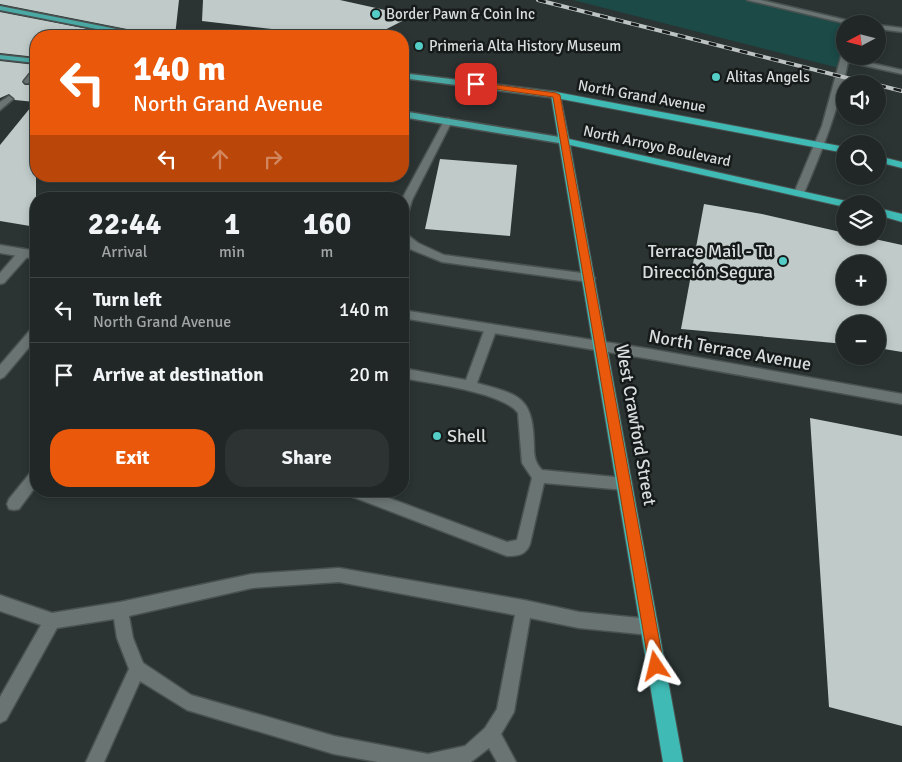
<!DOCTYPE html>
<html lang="en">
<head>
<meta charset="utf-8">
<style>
  :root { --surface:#202726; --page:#2d3332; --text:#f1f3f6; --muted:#a2a5a7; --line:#3d4443; --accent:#ea580c }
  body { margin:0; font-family:Signika,sans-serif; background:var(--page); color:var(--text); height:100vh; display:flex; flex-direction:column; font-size:19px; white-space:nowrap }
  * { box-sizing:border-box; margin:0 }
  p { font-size:16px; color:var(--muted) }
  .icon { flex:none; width:28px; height:28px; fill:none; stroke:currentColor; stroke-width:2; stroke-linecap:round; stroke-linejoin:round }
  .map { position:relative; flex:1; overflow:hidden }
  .drawer { position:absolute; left:30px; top:192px; width:379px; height:305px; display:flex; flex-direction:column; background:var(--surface); border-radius:20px; box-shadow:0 2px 8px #0003,0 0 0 1px var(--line) }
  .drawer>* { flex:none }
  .hud { position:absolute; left:30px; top:30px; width:379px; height:152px; border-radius:20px; box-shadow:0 2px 8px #0003,0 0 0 1px var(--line); background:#ea580c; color:#fff; overflow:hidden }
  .needle { width:32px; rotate:263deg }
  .controls { position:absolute; left:836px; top:15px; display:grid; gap:10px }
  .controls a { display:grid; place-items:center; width:50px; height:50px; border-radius:50%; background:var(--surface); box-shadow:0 2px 8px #0003,0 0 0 1px var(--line); font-size:25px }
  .pin { position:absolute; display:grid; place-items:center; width:42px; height:42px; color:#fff; margin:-21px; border-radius:10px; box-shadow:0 2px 8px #0006 }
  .me { position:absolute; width:55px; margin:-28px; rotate:350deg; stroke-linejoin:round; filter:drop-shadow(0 0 4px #0008) }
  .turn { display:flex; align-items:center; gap:18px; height:105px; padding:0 20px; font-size:22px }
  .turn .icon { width:65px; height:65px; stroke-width:2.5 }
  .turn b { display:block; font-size:35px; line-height:42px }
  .lanes { display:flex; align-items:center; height:48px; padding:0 20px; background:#0003; justify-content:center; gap:25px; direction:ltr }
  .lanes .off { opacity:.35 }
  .eta { display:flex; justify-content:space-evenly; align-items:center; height:85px; text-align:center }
  .eta b { font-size:30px; font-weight:700; line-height:35px }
  .button { display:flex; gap:10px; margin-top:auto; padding:10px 20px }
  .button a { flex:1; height:58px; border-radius:20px; background:var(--accent); color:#fff; font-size:20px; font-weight:700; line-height:58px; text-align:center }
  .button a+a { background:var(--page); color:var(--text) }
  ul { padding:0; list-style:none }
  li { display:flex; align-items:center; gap:15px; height:65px; padding:0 20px; border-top:1px solid var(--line) }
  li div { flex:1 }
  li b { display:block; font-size:19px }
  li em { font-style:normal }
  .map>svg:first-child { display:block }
</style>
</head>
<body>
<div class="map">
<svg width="902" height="762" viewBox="0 0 902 762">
  <rect width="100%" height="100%" fill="#2b3433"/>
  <path fill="#1b4a47" d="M573,0H751L851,24H845V56L843,69Z"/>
  <path fill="#bfcac9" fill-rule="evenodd" d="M0,0H179L175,36H148L142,32L0,4Z
    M203,0H340L412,16L373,36H334L202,21Z
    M0,12L124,36H36V57L0,53Z
    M0,61L36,65V68L32,69L22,82L25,85H31L36,80V227L0,221V145L35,102L15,100L9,94L0,98Z
    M440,159L517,165L510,236L425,229Z
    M704,204L762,214L845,233V236H861L902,245V352L878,348V324H845V344L681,329ZM845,264H878V296H845Z
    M810,418L902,436V726L829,707Z"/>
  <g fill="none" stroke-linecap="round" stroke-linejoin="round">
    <defs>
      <path id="service" d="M33,70H36V77L31,83H25L24,81Z
        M9,96L13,99L0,110V102Z
        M448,118L452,121L412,200L407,217L402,220V199L444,121Z
        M402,227L406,228L409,236L418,243L444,255L589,274L595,278L589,282L442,262L410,249L402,241Z
        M24,249L29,253L28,256L4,283L0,284V273L20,250Z
        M491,324L497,328L477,383C521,395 533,397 534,446C534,456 535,463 542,470L625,478L630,480L632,484L630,488L625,490L544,483L530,544C526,555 518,556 507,556L348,495L346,491H370L507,542L517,540L532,478L522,463L518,413C503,392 428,383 402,378V368L466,380L485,328Z
        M36,327V339L4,377L0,379V365L32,328Z
        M36,470V486L19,509L14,510L9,509L7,504L9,499L31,472Z
        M339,568L524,600L579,612L650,619L656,621L658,627L656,633L650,635L579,628L530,618L514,712L501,734L516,762H497L489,748L471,762H378L334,754L187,710L140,681L104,762H86L129,669L117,638L114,619L57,628L6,720L0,723V697L41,625L0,611V595L52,613L120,602L252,574ZM339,582L515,615L497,709L485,728L465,746L428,754L334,736L191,695L143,663L133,638L129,616L252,588Z"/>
      <path id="minor" d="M747,0H761L863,24H848Z
        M878,25L902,28V32L878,29Z
        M842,53H845V56L848,58L902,70V74L848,62C839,108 822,151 804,193L802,195H796L794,193L822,126Z
        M0,245L36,251V259L0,253Z
        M402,310L650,349L902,394V404L650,359L402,318Z"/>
      <path id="primary" d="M0,6L142,34L146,36H132L0,10Z
        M0,55L36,59V63L0,59Z
        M402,73L556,92L560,95L556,98L402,78Z
        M402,111L565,138L570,141L565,144L402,117Z"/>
      <path id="trunk" d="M556,92L845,147V153L561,99L569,139L846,201L851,204H845V207L570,145L683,762H663L551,95Z
        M878,156L902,162V168L878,162Z
        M878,208L902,214V222L878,215Z"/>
    </defs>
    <use href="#service" stroke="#4a5251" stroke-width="3"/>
    <use href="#minor" stroke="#4a5251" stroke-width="3"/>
    <use href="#primary" stroke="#4a5251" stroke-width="3"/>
    <use href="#trunk" stroke="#4a5251" stroke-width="2"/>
    <use href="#service" fill="#6a7473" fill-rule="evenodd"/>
    <use href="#minor" fill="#6a7473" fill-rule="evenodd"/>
    <use href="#primary" fill="#4aa9a4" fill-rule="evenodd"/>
    <use href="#trunk" fill="#3fbab4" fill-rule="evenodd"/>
    <defs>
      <path id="rail" d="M538,0L871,84
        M878,85L902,91"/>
    </defs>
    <use href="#rail" stroke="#bdc3c2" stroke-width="4"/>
    <use href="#rail" stroke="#161b1a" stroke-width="2.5" stroke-dasharray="8" stroke-linecap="butt"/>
  </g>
  <path fill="#ea580c" stroke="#983908" d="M476,82L556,93L560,95L664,666L662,671L656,673L651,671L649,666L553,97L473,86L472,84Z"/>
  <g fill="#54cdc6" stroke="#161b1a" stroke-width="2">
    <circle cx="376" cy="14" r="5"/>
    <circle cx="419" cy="46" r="5"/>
    <circle cx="716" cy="77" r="5"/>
    <circle cx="783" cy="261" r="5"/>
    <circle cx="437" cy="436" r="5"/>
  </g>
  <g text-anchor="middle" stroke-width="5" stroke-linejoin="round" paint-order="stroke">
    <g font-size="15" fill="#d8dedd" stroke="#161b1a" text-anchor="start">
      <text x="386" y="19">Border Pawn &amp; Coin Inc</text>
      <text x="429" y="51">Primeria Alta History Museum</text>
      <text x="726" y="82">Alitas Angels</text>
    </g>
    <g font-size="15" fill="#d8dedd" stroke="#161b1a">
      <text transform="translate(642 96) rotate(10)" y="5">North Grand Avenue</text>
      <text transform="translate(657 146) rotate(12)" y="5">North Arroyo Boulevard</text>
    </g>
    <g font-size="18" fill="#d8dedd" stroke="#161b1a" text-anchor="end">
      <text x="773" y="257">Terrace Mail - Tu<tspan x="773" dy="21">Dirección Segura</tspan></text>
      <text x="447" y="442" text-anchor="start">Shell</text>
    </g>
    <g font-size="18" fill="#d8dedd" stroke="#161b1a">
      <text transform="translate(730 350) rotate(10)" y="6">North Terrace Avenue</text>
      <text transform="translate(636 425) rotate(80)" y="6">West Crawford Street</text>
    </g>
  </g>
</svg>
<div class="controls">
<a><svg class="needle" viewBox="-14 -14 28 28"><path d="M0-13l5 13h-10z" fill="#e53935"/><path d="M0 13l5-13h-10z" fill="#a2a5a7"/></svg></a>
<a><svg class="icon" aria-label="sound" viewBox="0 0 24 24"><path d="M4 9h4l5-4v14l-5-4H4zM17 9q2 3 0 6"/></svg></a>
<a><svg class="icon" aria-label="search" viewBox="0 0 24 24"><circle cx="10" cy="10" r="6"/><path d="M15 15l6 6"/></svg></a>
<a><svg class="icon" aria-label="layers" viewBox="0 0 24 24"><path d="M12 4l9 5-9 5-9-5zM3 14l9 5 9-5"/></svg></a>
<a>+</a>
<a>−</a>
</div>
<div class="pin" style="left:476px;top:84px;background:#d93025"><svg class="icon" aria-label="arrive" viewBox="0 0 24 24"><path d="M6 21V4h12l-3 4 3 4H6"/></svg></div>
<svg class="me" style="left:656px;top:666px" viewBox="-20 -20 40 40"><path d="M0-17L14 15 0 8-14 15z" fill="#ea580c" stroke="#fff" stroke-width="4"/></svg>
<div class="hud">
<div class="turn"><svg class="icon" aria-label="left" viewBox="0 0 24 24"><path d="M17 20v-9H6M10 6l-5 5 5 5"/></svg><div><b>140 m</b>North Grand Avenue</div></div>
<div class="lanes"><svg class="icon" aria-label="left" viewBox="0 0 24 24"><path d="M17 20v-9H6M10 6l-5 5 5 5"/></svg><svg class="icon off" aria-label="ahead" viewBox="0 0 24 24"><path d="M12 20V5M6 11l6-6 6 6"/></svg><svg class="icon off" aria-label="right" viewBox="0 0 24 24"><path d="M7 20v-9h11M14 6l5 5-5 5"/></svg></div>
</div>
<section class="drawer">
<div class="eta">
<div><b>22:44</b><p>Arrival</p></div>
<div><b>1</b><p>min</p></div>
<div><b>160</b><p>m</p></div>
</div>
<ul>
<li><svg class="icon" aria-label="left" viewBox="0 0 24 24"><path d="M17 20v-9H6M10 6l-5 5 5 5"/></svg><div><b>Turn left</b><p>North Grand Avenue</p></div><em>140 m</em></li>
<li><svg class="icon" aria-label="arrive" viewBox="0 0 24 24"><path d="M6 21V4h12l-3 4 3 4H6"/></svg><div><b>Arrive at destination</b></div><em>20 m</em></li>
</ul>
<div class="button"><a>Exit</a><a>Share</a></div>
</section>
</div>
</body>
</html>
